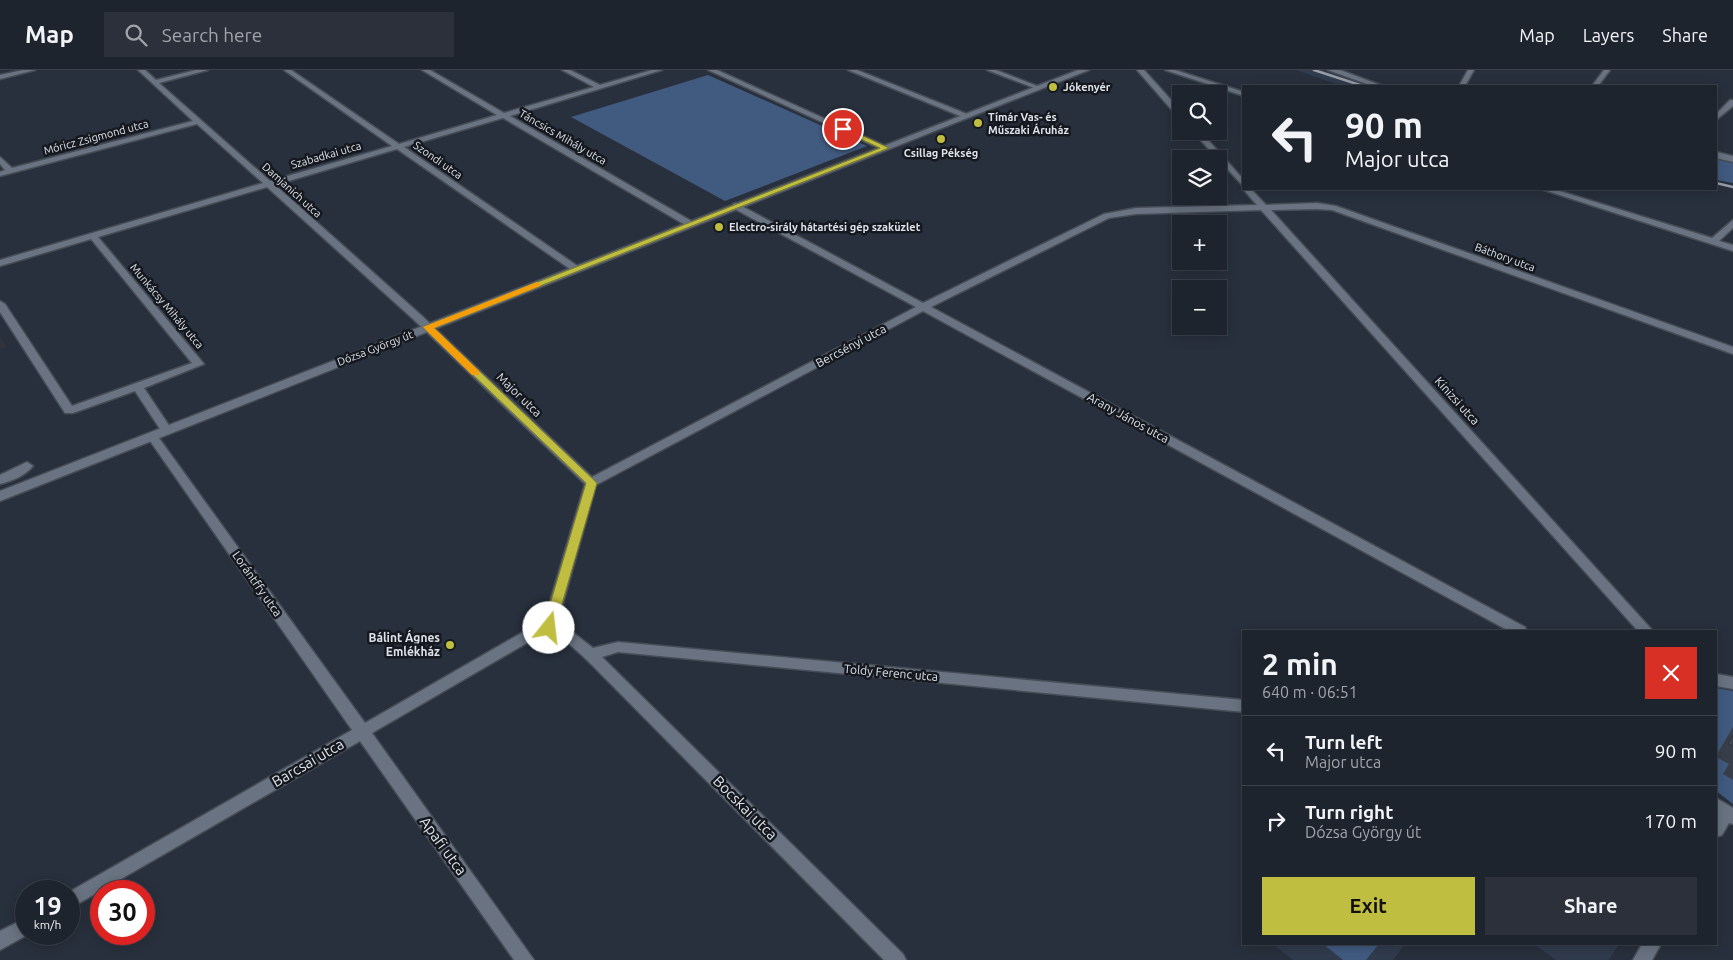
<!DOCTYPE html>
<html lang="en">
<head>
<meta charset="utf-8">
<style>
  :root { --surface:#1e242e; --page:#2b303a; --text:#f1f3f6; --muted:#a1a4aa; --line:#3c414a; --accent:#c0be41 }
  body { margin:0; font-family:Ubuntu,sans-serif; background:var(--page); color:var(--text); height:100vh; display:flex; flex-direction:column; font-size:19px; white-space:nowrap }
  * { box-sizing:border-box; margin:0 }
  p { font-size:16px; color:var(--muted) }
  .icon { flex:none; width:28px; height:28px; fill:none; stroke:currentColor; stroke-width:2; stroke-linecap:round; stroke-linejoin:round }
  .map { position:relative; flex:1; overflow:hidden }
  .details { position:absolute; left:1242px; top:560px; width:475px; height:315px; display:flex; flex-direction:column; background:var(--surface); border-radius:0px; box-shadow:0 2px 12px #0003,0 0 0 1px var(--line) }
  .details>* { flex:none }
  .hud { position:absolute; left:1242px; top:15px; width:475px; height:105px; border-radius:0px; box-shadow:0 2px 12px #0003,0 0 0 1px var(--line); background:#1e242e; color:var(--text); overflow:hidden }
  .tools { position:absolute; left:1172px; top:15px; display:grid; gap:10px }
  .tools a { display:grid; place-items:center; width:55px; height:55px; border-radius:0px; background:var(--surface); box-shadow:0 2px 12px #0003,0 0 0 1px var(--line); font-size:25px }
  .speed { position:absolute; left:15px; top:810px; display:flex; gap:10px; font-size:25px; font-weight:700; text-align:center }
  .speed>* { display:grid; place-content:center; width:65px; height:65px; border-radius:50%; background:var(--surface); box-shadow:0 2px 12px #0003,0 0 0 1px var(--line); line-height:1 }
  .speed small { font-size:12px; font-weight:400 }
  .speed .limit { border:8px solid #d22; background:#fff; color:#111 }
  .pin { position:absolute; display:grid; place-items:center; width:42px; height:42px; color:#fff; margin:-21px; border:2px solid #fff; border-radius:50%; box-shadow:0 1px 5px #0007 }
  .me { position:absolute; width:55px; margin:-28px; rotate:16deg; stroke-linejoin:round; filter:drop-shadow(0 0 4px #0008) }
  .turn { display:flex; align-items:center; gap:18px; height:105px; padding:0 20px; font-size:22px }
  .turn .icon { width:65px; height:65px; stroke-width:2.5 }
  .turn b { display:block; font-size:35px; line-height:42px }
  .round { display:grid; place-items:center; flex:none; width:52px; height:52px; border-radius:0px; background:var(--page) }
  .overview { display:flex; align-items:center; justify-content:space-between; height:85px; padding:0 20px }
  h1 { font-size:30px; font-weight:700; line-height:38px }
  .action { display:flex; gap:10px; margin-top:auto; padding:10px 20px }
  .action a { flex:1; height:58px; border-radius:0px; background:var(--accent); color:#111; font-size:20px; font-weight:700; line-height:58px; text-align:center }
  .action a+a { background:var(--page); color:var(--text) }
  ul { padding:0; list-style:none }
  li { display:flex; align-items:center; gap:15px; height:70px; padding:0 20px; border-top:1px solid var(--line) }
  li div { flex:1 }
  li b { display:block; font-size:19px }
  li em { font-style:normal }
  header { display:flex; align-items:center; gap:30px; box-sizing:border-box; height:70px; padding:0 25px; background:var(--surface); border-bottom:1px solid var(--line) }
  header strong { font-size:24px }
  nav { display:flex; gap:28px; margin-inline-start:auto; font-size:18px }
  .search { width:350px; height:45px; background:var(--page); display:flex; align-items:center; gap:12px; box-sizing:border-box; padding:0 18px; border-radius:0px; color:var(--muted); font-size:19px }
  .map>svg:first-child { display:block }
</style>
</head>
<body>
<header>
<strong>Map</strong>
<div class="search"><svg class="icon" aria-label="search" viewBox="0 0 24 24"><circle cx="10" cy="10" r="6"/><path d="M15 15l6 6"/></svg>Search here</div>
<nav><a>Map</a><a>Layers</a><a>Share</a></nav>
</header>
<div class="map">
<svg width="1733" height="890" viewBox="0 0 1733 890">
  <rect width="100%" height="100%" fill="#28303d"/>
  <path fill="#303b4d" d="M1296,0H1323L1372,16H1342Z
    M1273,874H1405L1393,890H1293Z
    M1534,874H1619L1609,890H1556Z"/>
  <path fill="#415a7f" d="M708,5L867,76L725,131L571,47Z
    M1716,86L1733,90V113L1716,110Z
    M1716,618L1733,621V734L1716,721Z
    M1323,874H1379L1366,890H1343Z"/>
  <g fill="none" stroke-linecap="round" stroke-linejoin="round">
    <defs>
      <path id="minor" d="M23,0H35L0,9V5Z
        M138,0H145L156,10L196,0H208L159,13L270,111L392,76L284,0H291L399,74L497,45L422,0H430L504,43L594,17L562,0H570L600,15L652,0H662L510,46L693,152V156H687L503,48L404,77L579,197V201H573L397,79L275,115L421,245L592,407L916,237L733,138V134L736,133L923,233L1104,144L1136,138L1257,135L1243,119H1251L1266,135L1317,133L1336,136L1733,277V284L1332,140L1317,139L1271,140L1653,561H1638L1261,140L1136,144L1109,148L931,237L1525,557L1527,561H1509L923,241L596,415L557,555L571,561L593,578L618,572L1244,630V642L618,582L602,587L903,884L906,890H884L587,590C572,577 560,561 539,566L372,663L534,890H514L360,671L69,839V822L352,660L148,368L146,366L148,364H156L365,653L530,558L543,555L585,414L413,249L267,117L98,167L204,294L144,318L172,360L170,362H162L135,321L73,343H65L0,242V231L5,234L72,336L192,293L91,169L0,196V190L263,113L197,54L0,106V102L5,100L0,94V87L12,98L193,51Z
        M708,0H717L890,78L883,80Z
        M848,0H857L972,46L965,48Z
        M987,0H996L1042,18L1037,19Z
        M1137,0H1144L1181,41V47H1178Z
        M1165,0H1175L1244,22V26Z
        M1468,0H1474L1465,16H1459Z
        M1604,0H1610L1598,16H1592Z
        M1730,30H1733V36L1716,50V44Z
        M1192,61H1200L1244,110V117Z
        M1541,119H1553L1712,168L1733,150V158L1719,171L1733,175V181Z
        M27,392L33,396C25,406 12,411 0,414V405Z
        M1716,604L1733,607V619L1716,616Z
        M1716,728L1733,738V754L1729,753L1722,765L1716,767Z
        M26,848V864H29L0,880V861Z
        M1642,874H1661L1652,890H1633Z"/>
      <path id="secondary" d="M1078,0H1089L0,431V421Z
        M1328,0H1340L1383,16H1372Z
        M1716,82L1733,86V92L1716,88Z"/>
    </defs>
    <use href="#minor" stroke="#464c56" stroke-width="3"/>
    <use href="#secondary" stroke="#464c56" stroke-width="3"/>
    <use href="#minor" fill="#697381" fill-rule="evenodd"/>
    <use href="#secondary" fill="#697381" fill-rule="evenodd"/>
    <path stroke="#979da7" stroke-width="2.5" d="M1314,0L1363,16
      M1716,113L1733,117"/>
  </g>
  <path fill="#383f4b" d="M1733,657V710L1723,704L1729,694L1716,687V686Z"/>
  <path fill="#2e333d" d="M0,266L6,277L0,279Z"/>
  <path fill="#414957" stroke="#2e333d" d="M1733,665V676L1728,674Z"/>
  <path fill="#c0be41" stroke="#7d7c2a" d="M841,58H846L889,78L434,258L597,413L555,558L554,561H545L543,558L586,413L423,257L880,78L841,60Z"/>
  <path fill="#f59e0b" d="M537,212L541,215L540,216L434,258L479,301V305H472L423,257Z"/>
  <g fill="#c0be41" stroke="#15181e" stroke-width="2">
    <circle cx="1053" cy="17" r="5"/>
    <circle cx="978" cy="53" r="5"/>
    <circle cx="941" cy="69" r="5"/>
    <circle cx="719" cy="157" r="5"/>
    <circle cx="450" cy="575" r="5"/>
  </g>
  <g text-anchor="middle" stroke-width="5" stroke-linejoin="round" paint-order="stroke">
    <g font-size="11" font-weight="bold" fill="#dce1e9" stroke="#15181e" text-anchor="start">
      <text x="1063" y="21">Jókenyér</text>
      <text x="988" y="51">Tímár Vas- és<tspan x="988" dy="13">Műszaki Áruház</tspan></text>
      <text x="941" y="87" text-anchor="middle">Csillag Pékség</text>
      <text x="729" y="161">Electro-sirály hátartési gép szaküzlet</text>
    </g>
    <g font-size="11" fill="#dce1e9" stroke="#15181e">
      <text transform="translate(96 67) rotate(-15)" y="4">Móricz Zsigmond utca</text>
      <text transform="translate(563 67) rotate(30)" y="4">Táncsics Mihály utca</text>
      <text transform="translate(326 85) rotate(-16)" y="4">Szabadkai utca</text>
      <text transform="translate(438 90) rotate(35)" y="4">Szondi utca</text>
      <text transform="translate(292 120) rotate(42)" y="4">Damjanich utca</text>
      <text transform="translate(1505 187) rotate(20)" y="4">Báthory utca</text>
      <text transform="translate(167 236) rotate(50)" y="4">Munkácsy Mihály utca</text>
      <text transform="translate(375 278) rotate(-21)" y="4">Dózsa György út</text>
    </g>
    <g font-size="12" fill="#dce1e9" stroke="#15181e">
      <text transform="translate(851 276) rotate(-28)" y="4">Bercsényi utca</text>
      <text transform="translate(519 325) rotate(44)" y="4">Major utca</text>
      <text transform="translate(1457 331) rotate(48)" y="4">Kinizsi utca</text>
      <text transform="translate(1128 348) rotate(29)" y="4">Arany János utca</text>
      <text transform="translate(257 514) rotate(55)" y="4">Lorántffy utca</text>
      <text transform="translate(891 603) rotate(5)" y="4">Toldy Ferenc utca</text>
    </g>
    <g font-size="12" font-weight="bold" fill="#dce1e9" stroke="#15181e" text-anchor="end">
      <text x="440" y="572">Bálint Ágnes<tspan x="440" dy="14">Emlékház</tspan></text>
    </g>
    <g font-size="15" fill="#dce1e9" stroke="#15181e">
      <text transform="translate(308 693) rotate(-30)" y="5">Barcsai utca</text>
      <text transform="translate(745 738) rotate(45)" y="5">Bocskai utca</text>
      <text transform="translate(443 776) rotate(54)" y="5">Apafi utca</text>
    </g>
  </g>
</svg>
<div class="tools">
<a><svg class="icon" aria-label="search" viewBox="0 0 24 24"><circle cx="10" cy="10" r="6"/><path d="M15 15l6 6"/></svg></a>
<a><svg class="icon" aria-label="layers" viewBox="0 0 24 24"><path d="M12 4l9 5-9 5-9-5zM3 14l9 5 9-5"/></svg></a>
<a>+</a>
<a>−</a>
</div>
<div class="speed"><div>19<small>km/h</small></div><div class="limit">30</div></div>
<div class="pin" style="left:843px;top:59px;background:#d93025"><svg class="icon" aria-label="arrive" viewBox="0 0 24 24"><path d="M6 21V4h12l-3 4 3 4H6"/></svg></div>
<svg class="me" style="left:549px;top:558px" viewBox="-20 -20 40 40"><circle r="19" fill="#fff"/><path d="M0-13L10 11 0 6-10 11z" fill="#c0be41"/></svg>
<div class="hud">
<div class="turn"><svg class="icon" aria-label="left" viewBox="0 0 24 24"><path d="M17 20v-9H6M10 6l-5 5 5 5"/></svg><div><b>90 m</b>Major utca</div></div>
</div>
<section class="details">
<div class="overview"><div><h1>2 min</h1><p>640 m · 06:51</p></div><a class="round" style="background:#d93025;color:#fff"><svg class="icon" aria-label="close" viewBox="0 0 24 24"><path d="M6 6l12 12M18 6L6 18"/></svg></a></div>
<ul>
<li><svg class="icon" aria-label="left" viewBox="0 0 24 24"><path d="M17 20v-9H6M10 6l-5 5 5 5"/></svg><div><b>Turn left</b><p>Major utca</p></div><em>90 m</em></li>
<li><svg class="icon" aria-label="right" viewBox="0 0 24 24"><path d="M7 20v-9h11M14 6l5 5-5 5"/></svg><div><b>Turn right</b><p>Dózsa György út</p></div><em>170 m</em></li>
</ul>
<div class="action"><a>Exit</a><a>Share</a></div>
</section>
</div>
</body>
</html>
